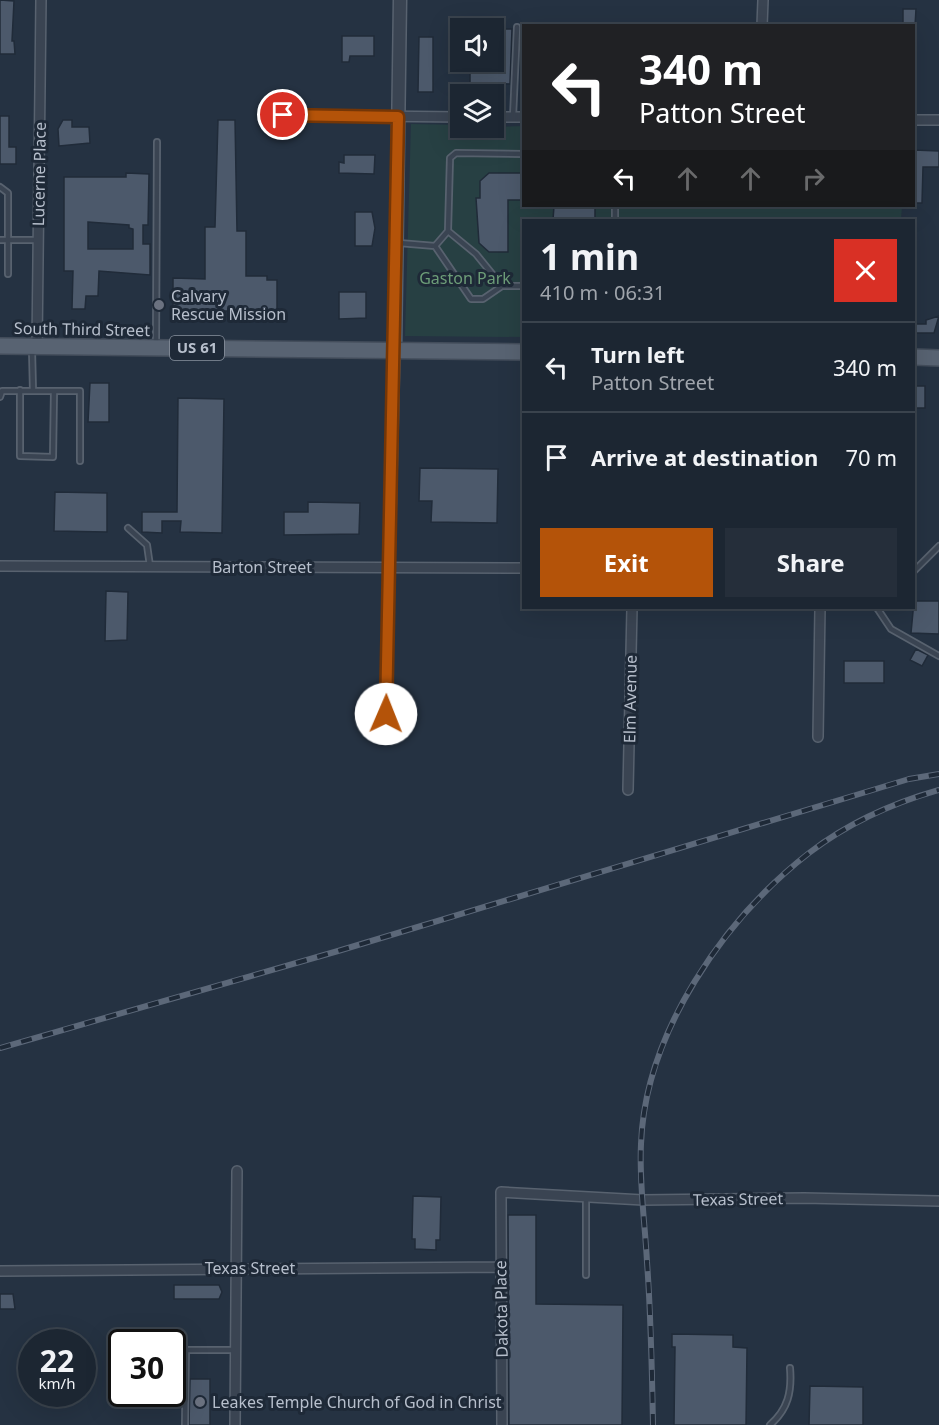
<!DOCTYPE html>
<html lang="en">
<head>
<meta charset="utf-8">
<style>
  :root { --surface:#1c2632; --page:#252e3a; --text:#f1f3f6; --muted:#a0a5ac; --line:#3a434d; --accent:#b45309 }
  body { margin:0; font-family:"Noto Sans",sans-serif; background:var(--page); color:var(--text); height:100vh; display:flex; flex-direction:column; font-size:22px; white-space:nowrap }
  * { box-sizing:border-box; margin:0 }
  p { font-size:20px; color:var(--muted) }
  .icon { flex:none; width:33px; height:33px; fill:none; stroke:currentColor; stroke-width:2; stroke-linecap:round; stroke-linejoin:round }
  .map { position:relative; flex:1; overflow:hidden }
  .details { position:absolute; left:522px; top:219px; width:393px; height:390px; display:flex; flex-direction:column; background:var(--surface); border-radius:0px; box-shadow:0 6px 24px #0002,0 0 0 2px var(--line) }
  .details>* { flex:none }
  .top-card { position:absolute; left:522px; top:24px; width:393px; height:183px; border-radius:0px; box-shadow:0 6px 24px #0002,0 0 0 2px var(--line); background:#202124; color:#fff; overflow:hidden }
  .buttons { position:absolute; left:450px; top:18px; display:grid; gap:12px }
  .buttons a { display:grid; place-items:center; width:54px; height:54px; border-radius:0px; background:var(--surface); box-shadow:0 6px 24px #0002,0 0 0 2px var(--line); font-size:30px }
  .speed { position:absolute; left:18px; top:1329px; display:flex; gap:12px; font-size:30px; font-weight:700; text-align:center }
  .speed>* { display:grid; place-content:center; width:78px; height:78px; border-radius:50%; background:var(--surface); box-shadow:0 6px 24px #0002,0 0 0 2px var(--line); line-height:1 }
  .speed small { font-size:15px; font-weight:400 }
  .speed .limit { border:3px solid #111; border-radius:9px; background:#fff; color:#111 }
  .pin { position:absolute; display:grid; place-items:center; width:51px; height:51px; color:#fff; margin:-26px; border:3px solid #fff; border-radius:50%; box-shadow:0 2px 6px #0007 }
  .me { position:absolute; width:66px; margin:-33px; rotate:1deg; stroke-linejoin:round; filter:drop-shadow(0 0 4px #0008) }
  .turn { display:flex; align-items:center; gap:21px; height:126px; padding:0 18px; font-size:27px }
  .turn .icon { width:78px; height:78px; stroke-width:2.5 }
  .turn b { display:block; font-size:42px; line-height:51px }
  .lanes { display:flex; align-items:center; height:57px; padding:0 18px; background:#0003; justify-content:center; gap:30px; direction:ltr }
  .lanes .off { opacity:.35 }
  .round { display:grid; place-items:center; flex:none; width:63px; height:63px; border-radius:0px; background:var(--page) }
  .overview { display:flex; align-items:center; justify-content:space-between; height:102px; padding:0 18px }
  h1 { font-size:36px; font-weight:700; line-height:45px }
  .action { display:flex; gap:12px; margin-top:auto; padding:12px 18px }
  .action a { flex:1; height:69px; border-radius:0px; background:var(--accent); color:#fff; font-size:24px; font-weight:700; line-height:69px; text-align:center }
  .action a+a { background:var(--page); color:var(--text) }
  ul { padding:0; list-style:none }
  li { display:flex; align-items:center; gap:18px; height:90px; padding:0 18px; border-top:2px solid var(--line) }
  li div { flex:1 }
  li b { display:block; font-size:22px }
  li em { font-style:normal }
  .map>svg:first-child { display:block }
</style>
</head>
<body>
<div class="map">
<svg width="939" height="1425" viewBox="0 0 939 1425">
  <rect width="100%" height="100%" fill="#253242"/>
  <path fill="#274043" d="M411,124L460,125V128L523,126L524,206H902L901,220H524L523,337L405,336Z"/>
  <path fill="#4c596b" stroke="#202b39" stroke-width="1.5" fill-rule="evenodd" d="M0,0L14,1L12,41H14L15,54H0Z
    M903,9H916L915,26H903Z
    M494,29H512L510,84L484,83V88H470V63H493Z
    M342,36H374V56H350L349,62H342Z
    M419,37H433V92H418Z
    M0,116H9V147H16V164H0Z
    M63,120H72V127H89L90,143L59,146L58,129Z
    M218,120H235L237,231H246V276H267V280H277V311H173V278L205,279V227H215Z
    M914,150L939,151V167H923L922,203H914Z
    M344,155H375L374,174L339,173V162L344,163Z
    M126,173L149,174L148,225H143V244H150V275L99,271L98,296H86L85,309H72L73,271H64V177H126ZM88,222L129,225V228L133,229V249H88Z
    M489,173H524V200H508V252H489L479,243L476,198H480V181Z
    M554,206H595V220H553Z
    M355,212H372L375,228L372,246H355Z
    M339,292H366V318L339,319Z
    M939,316L934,333H915L916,324H926V320Z
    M90,383H109V422H88Z
    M914,386H925V408H914Z
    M178,398L224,399L222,533L180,532L181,521H162V533L142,532V512H177Z
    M420,468L498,469L497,523L431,522L432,501H419Z
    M55,492L107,493V532L54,531Z
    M308,502L360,503L359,534L284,535V512H308Z
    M106,591L128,592L127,640L105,641Z
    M914,601H939V634L911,633Z
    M916,649L928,655L922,666L910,660Z
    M844,661H884V683H844Z
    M413,1196L441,1197L440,1240H436V1250L415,1249V1239H412Z
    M508,1215H536V1304L623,1305L622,1425H509Z
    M174,1285H219L222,1292L219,1299H174Z
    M0,1294H13L15,1309H0Z
    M672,1334L733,1335V1347L747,1348L746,1425H674L675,1347H672Z
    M190,1379H210V1425H189Z
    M810,1386L863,1387V1425H809Z"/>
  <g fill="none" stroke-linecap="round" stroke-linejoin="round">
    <defs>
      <path id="service" d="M513,117L517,27
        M0,187L8,193V274
        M615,220V206
        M448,231L476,254L502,286
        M0,240H38
        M399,243L435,246
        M435,246L448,231L450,158L456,153L524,154
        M435,246L471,299H483L502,286H524
        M156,345L157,142
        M32,350L33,391
        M20,390V456L53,457L54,391
        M0,397L2,391H80V461
        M128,528L147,545L150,566
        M914,571L939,546
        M877,608L891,629L939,656
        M586,1275V1197
        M185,1425L186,1350H236
        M770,1425C788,1409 792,1392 790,1368"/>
      <path id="minor" d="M762,26L763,0
        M283,115L460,117
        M494,117H524
        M914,120H939
        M37,347L41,0
        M0,566L524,568
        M386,713L395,350
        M818,737L820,608
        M628,790L632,608
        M0,1271L500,1267
        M235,1425L237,1171
        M502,1425L501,1192L643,1200L804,1198L939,1201"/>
      <path id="tertiary" d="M395,350L400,0"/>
      <path id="primary" d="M0,346L524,352
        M914,357L939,358"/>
    </defs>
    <use href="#service" stroke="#58626f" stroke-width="8"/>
    <use href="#minor" stroke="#58626f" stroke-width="12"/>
    <use href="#tertiary" stroke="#58626f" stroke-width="15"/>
    <use href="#primary" stroke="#434d5b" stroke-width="18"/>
    <use href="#service" stroke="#3a4452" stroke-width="4.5"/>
    <use href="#minor" stroke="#3a4452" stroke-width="9"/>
    <use href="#tertiary" stroke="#3a4452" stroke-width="12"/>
    <use href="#primary" stroke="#586372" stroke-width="15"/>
    <defs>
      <path id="rail" d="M0,1048L338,951L909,779L939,774
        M653,1425C652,1370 651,1316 647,1262C645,1223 639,1183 641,1144C645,1033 724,919 809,853C847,824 893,803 939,790"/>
    </defs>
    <use href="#rail" stroke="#5c6879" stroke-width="6"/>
    <use href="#rail" stroke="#1e2937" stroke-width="4" stroke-dasharray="11" stroke-linecap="butt"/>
  </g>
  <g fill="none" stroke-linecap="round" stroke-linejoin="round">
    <defs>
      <path id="route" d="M283,115L398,117L386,714"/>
    </defs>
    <use href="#route" stroke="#753606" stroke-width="15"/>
    <use href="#route" stroke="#b45309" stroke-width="10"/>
  </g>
  <g fill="#6b7280" stroke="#1e2937" stroke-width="2">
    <circle cx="159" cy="305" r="6"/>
    <circle cx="200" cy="1402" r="6"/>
  </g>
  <g text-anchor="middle" stroke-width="6" stroke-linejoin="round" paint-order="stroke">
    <rect fill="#1e2937" stroke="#89929f" stroke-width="1.5" x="170" y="336" width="54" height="24" rx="4.5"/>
    <g font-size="15" font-weight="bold" fill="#b7bfcc">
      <text x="197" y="353">US 61</text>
    </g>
    <g font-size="16" fill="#b7bfcc" stroke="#1e2937">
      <text transform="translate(39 174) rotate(-89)" y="6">Lucerne Place</text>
      <text transform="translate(82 329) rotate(1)" y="6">South Third Street</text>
      <text x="262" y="573">Barton Street</text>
      <text transform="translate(630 699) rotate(-89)" y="6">Elm Avenue</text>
      <text transform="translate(738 1199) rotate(-1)" y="6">Texas Street</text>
      <text x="250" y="1274">Texas Street</text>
      <text transform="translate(501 1309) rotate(-91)" y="6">Dakota Place</text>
    </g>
    <g font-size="16" fill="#6d9d78" stroke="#1e2937">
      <text x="465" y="284">Gaston Park</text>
    </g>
    <g font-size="16" fill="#b7bfcc" stroke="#1e2937" text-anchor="start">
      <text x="171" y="302">Calvary<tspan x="171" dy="18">Rescue Mission</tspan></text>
      <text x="212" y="1408">Leakes Temple Church of God in Christ</text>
    </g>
  </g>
</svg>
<div class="buttons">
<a><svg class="icon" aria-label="sound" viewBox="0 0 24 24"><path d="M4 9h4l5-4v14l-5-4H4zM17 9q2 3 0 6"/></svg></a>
<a><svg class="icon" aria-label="layers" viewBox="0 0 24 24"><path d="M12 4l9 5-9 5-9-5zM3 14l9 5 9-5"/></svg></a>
</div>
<div class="speed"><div>22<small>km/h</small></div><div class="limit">30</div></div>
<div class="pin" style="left:283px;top:115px;background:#d93025"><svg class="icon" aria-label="arrive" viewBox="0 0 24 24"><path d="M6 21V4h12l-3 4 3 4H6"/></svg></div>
<svg class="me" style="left:386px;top:714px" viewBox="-20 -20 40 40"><circle r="19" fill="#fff"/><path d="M0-13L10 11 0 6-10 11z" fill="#b45309"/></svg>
<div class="top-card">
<div class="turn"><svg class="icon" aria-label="left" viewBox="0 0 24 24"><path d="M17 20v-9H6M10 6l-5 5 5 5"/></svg><div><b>340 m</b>Patton Street</div></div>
<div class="lanes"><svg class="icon" aria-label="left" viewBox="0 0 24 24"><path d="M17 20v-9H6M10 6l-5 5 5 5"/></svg><svg class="icon off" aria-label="ahead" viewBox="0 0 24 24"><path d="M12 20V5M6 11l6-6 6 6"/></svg><svg class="icon off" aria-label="ahead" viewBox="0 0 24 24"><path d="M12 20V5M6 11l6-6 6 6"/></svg><svg class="icon off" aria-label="right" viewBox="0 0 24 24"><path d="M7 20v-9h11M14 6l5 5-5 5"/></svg></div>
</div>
<section class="details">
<div class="overview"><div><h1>1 min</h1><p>410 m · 06:31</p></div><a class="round" style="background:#d93025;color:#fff"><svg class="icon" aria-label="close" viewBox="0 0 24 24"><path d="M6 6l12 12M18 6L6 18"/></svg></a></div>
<ul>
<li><svg class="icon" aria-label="left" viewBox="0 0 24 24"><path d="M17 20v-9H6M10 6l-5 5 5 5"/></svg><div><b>Turn left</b><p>Patton Street</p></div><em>340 m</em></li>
<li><svg class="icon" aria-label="arrive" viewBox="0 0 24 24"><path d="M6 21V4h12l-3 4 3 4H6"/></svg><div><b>Arrive at destination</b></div><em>70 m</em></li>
</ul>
<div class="action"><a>Exit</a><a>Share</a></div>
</section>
</div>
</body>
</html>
